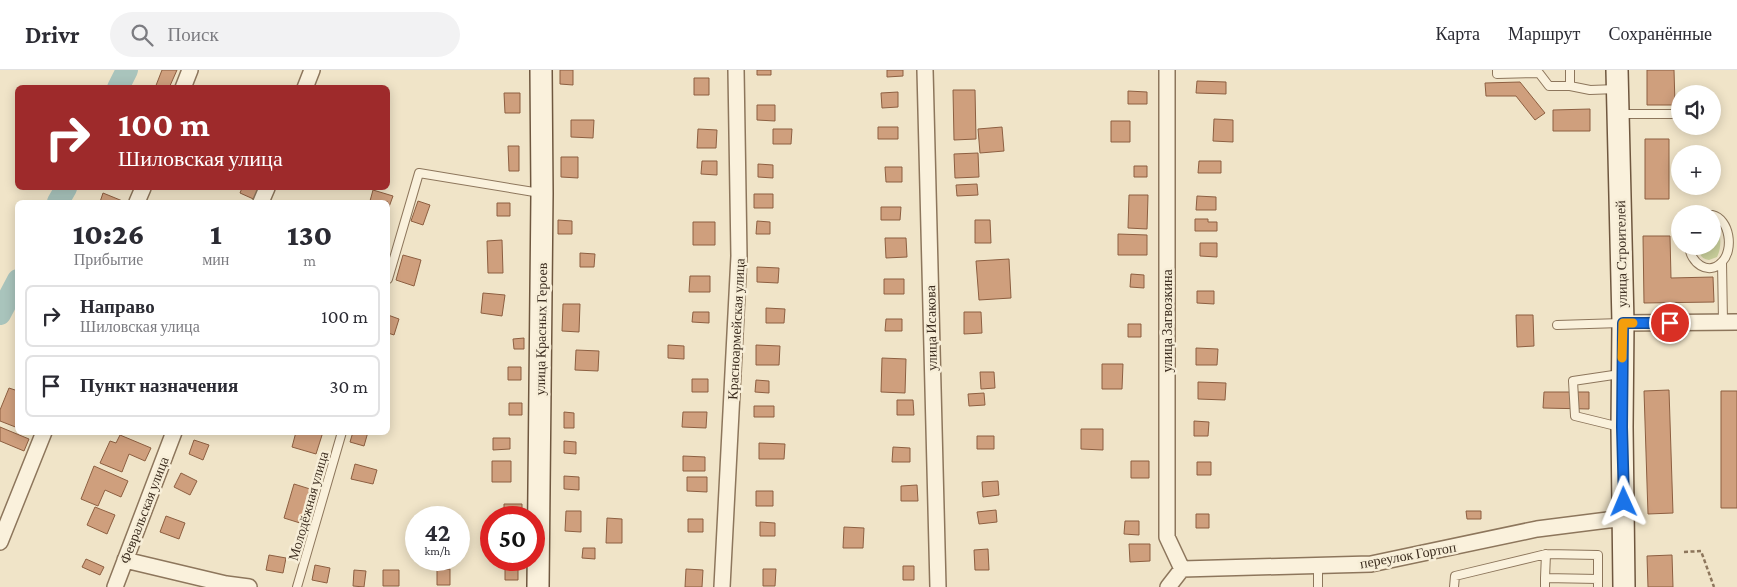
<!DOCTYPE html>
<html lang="ru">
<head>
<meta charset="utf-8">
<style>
  :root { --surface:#fff; --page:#f2f2f3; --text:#2b2b33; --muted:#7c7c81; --line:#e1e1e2 }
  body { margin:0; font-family:"Crimson Pro",serif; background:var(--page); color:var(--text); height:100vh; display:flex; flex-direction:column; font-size:19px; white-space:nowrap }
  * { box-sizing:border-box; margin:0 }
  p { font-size:16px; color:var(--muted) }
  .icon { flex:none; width:28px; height:28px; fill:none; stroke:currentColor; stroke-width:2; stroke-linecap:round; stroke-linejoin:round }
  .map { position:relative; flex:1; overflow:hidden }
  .details { position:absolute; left:15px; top:130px; width:375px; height:235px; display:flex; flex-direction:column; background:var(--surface); border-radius:8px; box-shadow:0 2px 12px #0003 }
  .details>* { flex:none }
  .guide { position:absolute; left:15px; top:15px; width:375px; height:105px; border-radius:8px; box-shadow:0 2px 12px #0003; background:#9e2a2b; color:#fff; overflow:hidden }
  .controls { position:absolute; left:1671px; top:15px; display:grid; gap:10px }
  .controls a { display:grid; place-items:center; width:50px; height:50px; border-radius:50%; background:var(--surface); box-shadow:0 2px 12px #0003; font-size:25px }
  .speed { position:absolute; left:405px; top:436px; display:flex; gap:10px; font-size:25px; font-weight:700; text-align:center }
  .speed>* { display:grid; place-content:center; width:65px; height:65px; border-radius:50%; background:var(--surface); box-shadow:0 2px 12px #0003; line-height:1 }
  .speed small { font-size:12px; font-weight:400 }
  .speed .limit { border:8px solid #d22; background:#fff; color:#111 }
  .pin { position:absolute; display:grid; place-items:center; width:42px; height:42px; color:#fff; margin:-21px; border:2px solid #fff; border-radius:50%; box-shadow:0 1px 5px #0007 }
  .me { position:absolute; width:55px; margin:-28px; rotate:359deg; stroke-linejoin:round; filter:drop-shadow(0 0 4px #0008) }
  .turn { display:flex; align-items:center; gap:18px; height:105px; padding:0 20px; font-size:22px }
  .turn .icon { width:65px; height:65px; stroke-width:2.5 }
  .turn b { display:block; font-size:35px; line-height:42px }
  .eta { display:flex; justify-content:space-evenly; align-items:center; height:85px; text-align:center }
  .eta b { font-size:30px; font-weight:800; line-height:35px }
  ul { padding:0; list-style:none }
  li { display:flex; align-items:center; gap:15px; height:62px; margin:0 10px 8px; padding:0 10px; border:2px solid var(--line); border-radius:8px }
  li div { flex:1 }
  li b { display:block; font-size:19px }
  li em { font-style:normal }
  header { display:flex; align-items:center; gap:30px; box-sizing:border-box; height:70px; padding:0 25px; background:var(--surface); border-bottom:1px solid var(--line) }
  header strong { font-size:24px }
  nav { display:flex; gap:28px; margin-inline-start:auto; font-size:18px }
  .search { width:350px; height:45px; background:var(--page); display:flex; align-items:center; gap:12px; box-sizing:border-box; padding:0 18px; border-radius:28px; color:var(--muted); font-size:19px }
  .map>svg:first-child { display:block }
</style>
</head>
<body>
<header>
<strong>Drivr</strong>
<div class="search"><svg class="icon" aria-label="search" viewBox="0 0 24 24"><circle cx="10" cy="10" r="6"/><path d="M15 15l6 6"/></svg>Поиск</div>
<nav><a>Карта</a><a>Маршрут</a><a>Сохранённые</a></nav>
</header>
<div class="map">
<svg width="1737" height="517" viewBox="0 0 1737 517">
  <rect width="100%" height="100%" fill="#f0e4c8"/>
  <path fill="#c9cf9b" d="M1713,152C1722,158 1722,178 1717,187L1709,190C1701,189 1699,184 1698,176H1712Z"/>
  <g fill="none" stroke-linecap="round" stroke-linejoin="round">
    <path stroke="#a9c4bc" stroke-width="22" d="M118,18L127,0
      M58,132L66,118
      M0,244L18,210"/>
  </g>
  <path fill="#cf9f7d" stroke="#8d5f41" d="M162,0H177L169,18H155Z
    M560,0H573V15L560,14Z
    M757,0H771V5H757Z
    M887,0H903V6L887,7Z
    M1647,0H1674L1675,35H1647Z
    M694,8H709V25H694Z
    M1197,11L1226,12V24L1196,23Z
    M1520,12L1545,43L1535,50L1516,26H1486L1485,13Z
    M953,20H975L976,69L954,70Z
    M1128,21L1147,22V34H1128Z
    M898,22V37L882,38L881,23Z
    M504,23H520V43H505Z
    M757,35H775V51L757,50Z
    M1590,39V61H1553V40Z
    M1214,49L1233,50V72L1213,71Z
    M571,50H594L593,68L571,67Z
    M1111,51H1130V72H1111Z
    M878,57H898V69H878Z
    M1002,57L1004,81L980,83L978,59Z
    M698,59L717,60L716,78H697Z
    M773,59H792L791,74H773Z
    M1645,69H1669V129H1645Z
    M508,76H519V101H509Z
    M978,83L979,107L955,108L954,84Z
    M561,87H578V108L561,107Z
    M702,91H717V105L701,104Z
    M1199,91H1221V103H1198Z
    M758,94L773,95V108L758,107Z
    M1134,96H1147V107H1134Z
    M885,97H902V112H886Z
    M977,114L978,125L957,126L956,115Z
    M242,118H266L260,132L240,123Z
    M373,120L393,126L389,137L388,136V132L370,131Z
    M103,123L125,132H100Z
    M754,124H773V138H754Z
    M1129,125H1148L1147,159L1128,158Z
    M1197,126L1216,127V140H1196Z
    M418,131L430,135L423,155L411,151Z
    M497,133H510V146H497Z
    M881,137H901L900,150H881Z
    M1195,149H1208V152H1217V161H1195Z
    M558,150L572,151V164H558Z
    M975,150H990L991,173H975Z
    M757,151L770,152V164H756Z
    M693,152H715V175H693Z
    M1118,164L1147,165V185H1118Z
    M1643,166H1670L1671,208L1713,207L1714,232L1644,233Z
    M885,168H906L907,187L886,188Z
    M502,170L503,203H488L487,171Z
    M1200,173H1217V187L1200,186Z
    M580,183L595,184L594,197H580Z
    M403,185L421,190L414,216L396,210Z
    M1009,189L1011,228L979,230L976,191Z
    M757,197L779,198L778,213L757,212Z
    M1131,204L1144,205V218L1130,217Z
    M690,206H710V222H689Z
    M884,209H904V224H884Z
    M1197,221H1214V234L1197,233Z
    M483,223L505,225L502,246L481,243Z
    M563,234H580L579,262L562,261Z
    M766,238L785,239L784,253H766Z
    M693,242H709V253L692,252Z
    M964,242H981L982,263L964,264Z
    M388,245L399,249L394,265L388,263Z
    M1516,245H1533L1534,276L1517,277Z
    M886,249H902V261H885Z
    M1128,254H1141V267H1128Z
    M524,268V279H514L513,269Z
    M668,275L684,276V289L668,288Z
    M756,275L780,276L779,295H756Z
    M1196,278L1218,279L1217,295H1196Z
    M576,280L599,281L598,301L575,300Z
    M882,288L906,289L905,323L881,322Z
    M1102,294H1123L1122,319H1102Z
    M508,297H521V310H508Z
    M980,302H994L995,318L981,319Z
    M692,309H708V322H692Z
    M756,310L769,311V323L755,322Z
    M1198,312L1226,313L1225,330L1198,329Z
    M9,318L18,321V358L0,351V340Z
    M1669,320L1673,443L1648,444L1644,321Z
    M1721,321H1737V438H1721Z
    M1544,322H1589V339L1543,338Z
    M984,323L985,335L969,336L968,324Z
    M897,330H913L914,345H897Z
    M509,333H522V345H509Z
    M754,336H774V347H754Z
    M564,342L574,343V358H564Z
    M683,342H707L706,358L682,357Z
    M1194,351L1209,352L1208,366H1194Z
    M0,357L29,369L24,381L0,371Z
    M1081,359H1103V380L1081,379Z
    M296,362H323L316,384L292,377Z
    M353,362H368L364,376L350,372Z
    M120,365L151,378L145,391L129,384L122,402L100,393L110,371L116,373Z
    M977,366H994V379H977Z
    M493,368H510V379L493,380Z
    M194,370L209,375L203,390L189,384Z
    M564,371L576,372V384L564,383Z
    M759,373L785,374L784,389H759Z
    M893,377L910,378V392H892Z
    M683,386L705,387V401H683Z
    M492,391H511V412H492Z
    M1131,391H1149V408H1131Z
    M1197,392H1211V405H1197Z
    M355,394L377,400L373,414L351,409Z
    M94,396L128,411L121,427L105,420L98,436L81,429Z
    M181,403L197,411L190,425L174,417Z
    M564,406L579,407V420L564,419Z
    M687,407H707V422L687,421Z
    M998,411L999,425L983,427L982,412Z
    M294,414L310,419L300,453L284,448Z
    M917,415L918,431H901V416Z
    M756,421H773V436H756Z
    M504,434H522V448H504Z
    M95,437L115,445L107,464L87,455Z
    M996,440L997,452L979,454L977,442Z
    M566,441H581V462L565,461Z
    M1466,441H1481V449H1467Z
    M1196,444H1209V458H1196Z
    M166,446L185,453L179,469L160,462Z
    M607,448L622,449V473H606Z
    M688,449H703V462H688Z
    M1125,451H1139V465L1124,464Z
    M760,452L775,453V466H760Z
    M844,457L864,458L863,478H843Z
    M1129,474H1150V491L1130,492Z
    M583,478H595V489L582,488Z
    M988,479L989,500H975L974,480Z
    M269,485L286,488L283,503L266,500Z
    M1672,485L1673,517H1648L1647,486Z
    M86,489L104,497L100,505L82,497Z
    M505,492H518V510H505Z
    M315,495L330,498L327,513L312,510Z
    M903,496H914V510H903Z
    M450,499V515H437V500Z
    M686,499L703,500L702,517H685Z
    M763,499H776L775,516H763Z
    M354,500L366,501L364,517L353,516Z
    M383,500H399V516H383Z"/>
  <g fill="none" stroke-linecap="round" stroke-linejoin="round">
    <defs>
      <path id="lane" d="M1497,0V4L1539,3L1549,16H1570L1590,20L1617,19
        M1570,0V16
        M1620,44H1680
        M1689,176C1690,192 1708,207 1722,192C1734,180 1730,149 1712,145
        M1722,192L1723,252
        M388,209L419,103L540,123
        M1557,255L1621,253
        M1620,357L1575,346L1573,311L1620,304
        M1545,508L1546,484
        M297,517L342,362
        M1318,517V496
        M1454,517L1455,506L1546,484L1598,485V509
        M1545,517V508L1598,509V517"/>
      <path id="street" d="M925,0L938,517
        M1167,0V467L1182,499
        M183,18L190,0
        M305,18L312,0
        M137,132L143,118
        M261,132L267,118
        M1623,253L1737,252
        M0,472L44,362
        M125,490L226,514L249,517
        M115,517L174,362
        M722,517L739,186L736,0
        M1168,517L1182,499L1371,494L1537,459L1608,450L1624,449"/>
      <path id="secondary" d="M1617,0L1623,253L1622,357L1624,517
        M538,517L542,123L541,0"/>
    </defs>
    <use href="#lane" stroke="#8d765c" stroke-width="10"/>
    <use href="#street" stroke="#8d765c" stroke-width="18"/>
    <use href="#secondary" stroke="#6f573f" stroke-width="24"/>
    <path stroke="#8d765c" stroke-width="2.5" stroke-dasharray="4 2.5" stroke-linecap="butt" d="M1684,482L1701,481L1714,517"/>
    <use href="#lane" stroke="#faf1dc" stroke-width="8"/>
    <use href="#street" stroke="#faf1dc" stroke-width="15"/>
    <use href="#secondary" stroke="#faf1dc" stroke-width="21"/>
  </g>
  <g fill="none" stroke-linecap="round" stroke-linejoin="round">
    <defs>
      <path id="route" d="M1624,432L1622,357L1623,253H1670"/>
    </defs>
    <use href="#route" stroke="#114b97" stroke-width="12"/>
    <use href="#route" stroke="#1a73e8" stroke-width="9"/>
    <path stroke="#f59e0b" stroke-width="9" d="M1622,288L1623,253H1633"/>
  </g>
  <g text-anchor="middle" stroke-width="5" stroke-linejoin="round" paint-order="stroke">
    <g font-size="14" fill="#3d2e20" stroke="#f7eed8">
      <text transform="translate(1621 184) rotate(-91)" y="5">улица Строителей</text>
      <text transform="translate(1167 251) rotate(-90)" y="5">улица Загвозкина</text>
      <text transform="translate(931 258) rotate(-91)" y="5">улица Исакова</text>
      <text transform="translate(541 259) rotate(-89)" y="5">улица Красных Героев</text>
      <text transform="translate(736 259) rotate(-87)" y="5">Красноармейская улица</text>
      <text transform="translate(308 436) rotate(-74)" y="5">Молодёжная улица</text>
      <text transform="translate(144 440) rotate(-69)" y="5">Февральская улица</text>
      <text transform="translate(1408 485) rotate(-10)" y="5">переулок Гортоп</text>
    </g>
  </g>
</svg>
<div class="controls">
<a><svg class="icon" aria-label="sound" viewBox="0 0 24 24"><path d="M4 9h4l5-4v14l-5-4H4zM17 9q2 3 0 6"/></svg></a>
<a>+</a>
<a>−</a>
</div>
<div class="speed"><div>42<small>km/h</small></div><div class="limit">50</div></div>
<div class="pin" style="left:1670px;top:253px;background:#d93025"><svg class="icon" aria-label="arrive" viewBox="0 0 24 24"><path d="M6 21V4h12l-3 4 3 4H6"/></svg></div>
<svg class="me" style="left:1624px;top:432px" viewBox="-20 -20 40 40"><path d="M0-17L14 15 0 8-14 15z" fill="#1a73e8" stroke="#fff" stroke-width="4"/></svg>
<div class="guide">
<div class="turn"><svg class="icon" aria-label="right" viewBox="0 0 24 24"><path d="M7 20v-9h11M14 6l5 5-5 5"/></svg><div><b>100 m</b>Шиловская улица</div></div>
</div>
<section class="details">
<div class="eta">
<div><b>10:26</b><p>Прибытие</p></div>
<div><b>1</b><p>мин</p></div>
<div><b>130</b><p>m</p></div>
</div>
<ul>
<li><svg class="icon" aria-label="right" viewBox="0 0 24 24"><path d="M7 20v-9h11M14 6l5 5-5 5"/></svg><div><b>Направо</b><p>Шиловская улица</p></div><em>100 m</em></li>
<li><svg class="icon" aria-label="arrive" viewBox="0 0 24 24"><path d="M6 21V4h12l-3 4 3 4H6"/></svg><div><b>Пункт назначения</b></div><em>30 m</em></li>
</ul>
</section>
</div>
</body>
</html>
